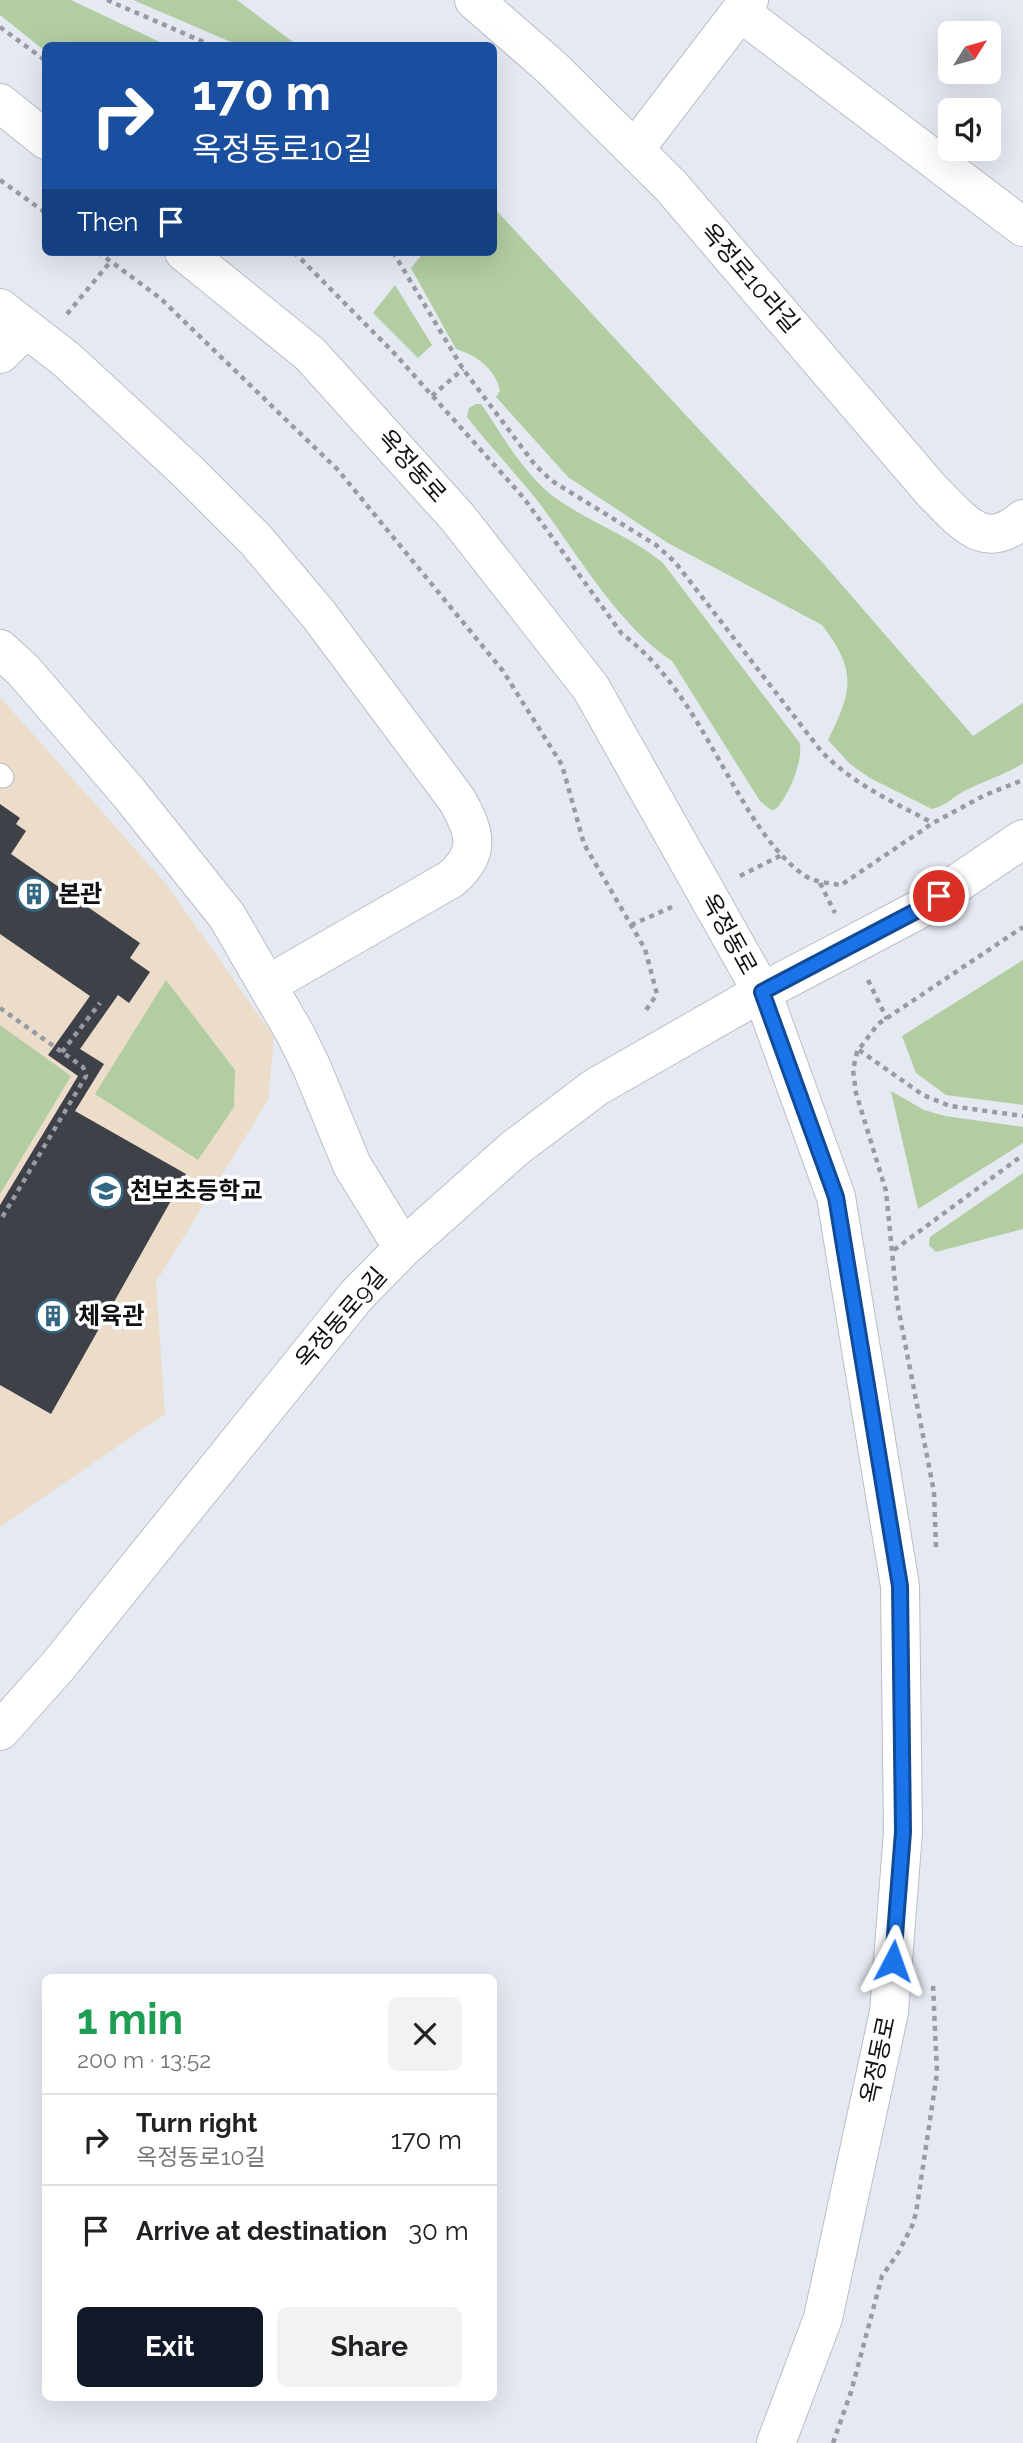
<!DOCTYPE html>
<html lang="en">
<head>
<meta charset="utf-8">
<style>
  :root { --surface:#fff; --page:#f2f2f2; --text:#202124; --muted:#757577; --line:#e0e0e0; --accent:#111827 }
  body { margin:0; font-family:Raleway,"Noto Sans KR",sans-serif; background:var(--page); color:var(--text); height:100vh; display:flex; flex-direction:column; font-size:26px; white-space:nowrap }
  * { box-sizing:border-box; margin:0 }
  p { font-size:23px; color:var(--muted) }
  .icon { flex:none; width:38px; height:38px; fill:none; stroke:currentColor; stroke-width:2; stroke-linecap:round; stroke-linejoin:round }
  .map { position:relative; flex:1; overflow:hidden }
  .details { position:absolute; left:42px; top:1974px; width:455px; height:427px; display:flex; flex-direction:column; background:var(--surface); border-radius:10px; box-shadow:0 7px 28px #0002 }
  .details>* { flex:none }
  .hud { position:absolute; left:42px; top:42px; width:455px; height:214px; border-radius:10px; box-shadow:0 7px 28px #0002; background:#1a4fa0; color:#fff; overflow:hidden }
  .needle { width:46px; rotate:53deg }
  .fabs { position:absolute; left:938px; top:21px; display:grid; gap:14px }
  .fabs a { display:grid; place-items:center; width:63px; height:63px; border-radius:10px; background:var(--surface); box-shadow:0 7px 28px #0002; font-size:35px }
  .pin { position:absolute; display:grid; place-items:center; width:60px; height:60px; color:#fff; margin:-30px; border:4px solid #fff; border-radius:50%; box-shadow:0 2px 7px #0007 }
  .me { position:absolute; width:77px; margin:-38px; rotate:4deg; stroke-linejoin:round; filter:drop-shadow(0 0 5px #0008) }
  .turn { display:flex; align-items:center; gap:24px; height:147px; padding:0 35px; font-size:32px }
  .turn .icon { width:91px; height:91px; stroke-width:2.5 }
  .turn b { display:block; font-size:49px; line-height:60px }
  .then { display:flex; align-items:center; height:66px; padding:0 35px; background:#0003; gap:14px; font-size:26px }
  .round { display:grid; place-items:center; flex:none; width:74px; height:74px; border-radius:10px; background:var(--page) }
  .head { display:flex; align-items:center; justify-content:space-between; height:119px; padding:0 35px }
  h1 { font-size:42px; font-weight:700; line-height:52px; color:#1e9e55 }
  .button { display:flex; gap:14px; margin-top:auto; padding:14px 35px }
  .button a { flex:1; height:80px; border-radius:10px; background:var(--accent); color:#fff; font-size:28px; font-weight:700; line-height:80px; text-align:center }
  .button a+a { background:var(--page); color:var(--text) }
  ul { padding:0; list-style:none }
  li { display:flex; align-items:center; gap:21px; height:91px; padding:0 35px; border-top:2px solid var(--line) }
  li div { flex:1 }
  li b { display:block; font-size:26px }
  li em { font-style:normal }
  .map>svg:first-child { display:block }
</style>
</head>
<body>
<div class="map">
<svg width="1023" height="2443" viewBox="0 0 1023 2443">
  <rect width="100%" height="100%" fill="#e5e9f1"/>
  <path fill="#ecdcca" d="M0,697L167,885L274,1037L268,1100L156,1282L165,1414L0,1527Z"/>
  <path fill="#b1cda1" d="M0,0H71L166,45L46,46L45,51L0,15Z
    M133,0H237L297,45H238Z
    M494,208L822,562L973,736L1023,703V763C1005,775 985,780 966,790C954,796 946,806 932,809L870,778L850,764L828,740C853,690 857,671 822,625L668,543L568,477L496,397L500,391C496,369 476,355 456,349L411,268L424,252H494Z
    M395,285L432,345L418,358L373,313Z
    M481,404C504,437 526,479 560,501C593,524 632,537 663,563L799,742C805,758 788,797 776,809L771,810L760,801L672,661C619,626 578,555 540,504C517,474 490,447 467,417L469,408L476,404Z
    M1023,960V1105L946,1095L916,1073L902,1036Z
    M166,980L235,1070L234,1107L198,1160L95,1094Z
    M0,1025L71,1076L0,1194Z
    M891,1091L924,1110L945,1116L1023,1127V1143L918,1209Z
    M1023,1173V1229L936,1252L929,1245L930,1237Z"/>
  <path fill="#3e4147" d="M0,804L20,818L16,824L26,831L11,854L140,943L130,958L150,972L129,1003L118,995L80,1049L104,1064L75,1111L186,1174L51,1414L0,1385V1205L78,1076L48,1055L90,996L0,934Z"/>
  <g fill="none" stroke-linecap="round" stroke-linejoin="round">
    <defs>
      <path id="lane" d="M0,774L3,777"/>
      <path id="street" d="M474,0L552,68L671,186L932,491C961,519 983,554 1023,519
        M740,12L1023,227
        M635,149L749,0
        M0,308L67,360L186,470L255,539L319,615L457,800C475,832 482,853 451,879L267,985
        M0,354L26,329
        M0,649L23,670L128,792L227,916L296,1035L312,1068L352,1165L403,1248
        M0,1731L58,1666L356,1296L403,1248L515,1148L596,1087L762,992L918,910L1023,839"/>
      <path id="secondary" d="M0,103L46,140
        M184,252L310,354L458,518L591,688L762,992L836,1197L900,1586L903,1832L889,2012L823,2318L776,2443"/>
    </defs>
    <use href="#lane" stroke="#babec6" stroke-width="23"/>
    <use href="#street" stroke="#babec6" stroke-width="40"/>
    <use href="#secondary" stroke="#babec6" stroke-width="40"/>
    <path stroke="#989ba1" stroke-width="4.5" stroke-dasharray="5 5" stroke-linecap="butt" d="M107,0L213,46
      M0,27L46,61
      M0,180L46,213
      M98,252L160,298L338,470L503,671L562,765L584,844L645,949L657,994L644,1013
      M294,252L394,353L523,497L622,634C676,674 705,737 738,793C755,822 774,852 801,873C812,882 828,883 841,885L933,823L985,795L1023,780
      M393,252L463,369L535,465L552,481L656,545L675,562L821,751C853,784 893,802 933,823
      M67,314L111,261
      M432,396L463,369
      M740,876L782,855
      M820,883L835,913
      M631,925L672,907
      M868,980L887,1019
      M0,1008L83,1067L86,1076L0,1221
      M859,1050L923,1095L950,1106L1023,1116
      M62,1052L100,1003
      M894,1250L1023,1155
      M936,1547L934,1492L897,1302L886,1191L856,1093L853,1070L857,1052L878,1024L1023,927
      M833,2443L851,2392L882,2276L898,2253L912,2226L916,2213L937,2073L933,1985"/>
    <use href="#lane" stroke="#fff" stroke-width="21"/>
    <use href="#street" stroke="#fff" stroke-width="38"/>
    <use href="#secondary" stroke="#fff" stroke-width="38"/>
  </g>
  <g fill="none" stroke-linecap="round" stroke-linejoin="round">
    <defs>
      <path id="route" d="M893,1961L903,1832L900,1586L836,1197L762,992L918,910L939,896"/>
    </defs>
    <use href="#route" stroke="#114b97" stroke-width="18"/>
    <use href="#route" stroke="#1a73e8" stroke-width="12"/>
  </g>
  <defs>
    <symbol id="building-ring" viewBox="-11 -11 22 22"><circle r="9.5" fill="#fff" stroke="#336683" stroke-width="1.5"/><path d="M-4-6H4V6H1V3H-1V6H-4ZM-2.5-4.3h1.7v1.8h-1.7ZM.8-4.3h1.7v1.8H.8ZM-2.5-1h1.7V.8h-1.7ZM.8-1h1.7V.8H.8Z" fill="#336683"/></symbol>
    <symbol id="school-ring" viewBox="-11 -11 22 22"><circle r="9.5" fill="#fff" stroke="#336683" stroke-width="1.5"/><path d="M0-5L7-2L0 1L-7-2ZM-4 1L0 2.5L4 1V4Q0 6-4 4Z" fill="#336683"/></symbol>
  </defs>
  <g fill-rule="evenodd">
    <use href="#building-ring" x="15" y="875" width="38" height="38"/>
    <use href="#school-ring" x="87" y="1172" width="38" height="38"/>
    <use href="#building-ring" x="34" y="1297" width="38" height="38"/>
  </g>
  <g text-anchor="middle" stroke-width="7" stroke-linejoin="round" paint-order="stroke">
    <g font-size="24" fill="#101114" stroke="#fff">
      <text transform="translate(750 278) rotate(49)" y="8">옥정로10라길</text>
      <text transform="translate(412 466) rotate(48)" y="8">옥정동로</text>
      <text transform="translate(729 934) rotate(61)" y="8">옥정동로</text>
      <text transform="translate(341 1318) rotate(-49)" y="8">옥정동로9길</text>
      <text transform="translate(878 2060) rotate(-78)" y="8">옥정동로</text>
    </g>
    <g font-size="24" font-weight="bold" fill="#101114" stroke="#fff" text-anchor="start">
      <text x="58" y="902">본관</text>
      <text x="130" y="1199">천보초등학교</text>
      <text x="78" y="1324">체육관</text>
    </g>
  </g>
</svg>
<div class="fabs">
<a><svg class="needle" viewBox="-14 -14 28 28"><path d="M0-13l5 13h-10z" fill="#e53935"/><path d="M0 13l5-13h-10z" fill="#757577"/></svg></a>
<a><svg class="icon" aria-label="sound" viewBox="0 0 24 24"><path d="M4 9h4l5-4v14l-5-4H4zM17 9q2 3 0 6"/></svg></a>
</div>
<div class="pin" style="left:939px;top:896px;background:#d93025"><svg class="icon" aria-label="arrive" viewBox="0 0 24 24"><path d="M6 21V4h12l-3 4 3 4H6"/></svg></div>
<svg class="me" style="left:893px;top:1961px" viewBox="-20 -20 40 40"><path d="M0-17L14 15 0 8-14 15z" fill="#1a73e8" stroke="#fff" stroke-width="4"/></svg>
<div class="hud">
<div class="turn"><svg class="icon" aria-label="right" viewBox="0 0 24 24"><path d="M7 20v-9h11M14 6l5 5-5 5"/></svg><div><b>170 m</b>옥정동로10길</div></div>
<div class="then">Then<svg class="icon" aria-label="arrive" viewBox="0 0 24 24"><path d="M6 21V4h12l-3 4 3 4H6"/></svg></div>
</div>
<section class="details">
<div class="head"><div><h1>1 min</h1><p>200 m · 13:52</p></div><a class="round"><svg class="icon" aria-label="close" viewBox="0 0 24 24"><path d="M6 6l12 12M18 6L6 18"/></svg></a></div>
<ul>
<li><svg class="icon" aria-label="right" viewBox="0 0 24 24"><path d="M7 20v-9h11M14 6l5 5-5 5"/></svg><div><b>Turn right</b><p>옥정동로10길</p></div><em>170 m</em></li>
<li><svg class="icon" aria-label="arrive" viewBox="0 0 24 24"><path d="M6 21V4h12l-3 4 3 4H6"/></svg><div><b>Arrive at destination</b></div><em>30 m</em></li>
</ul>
<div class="button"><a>Exit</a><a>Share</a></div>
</section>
</div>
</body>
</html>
